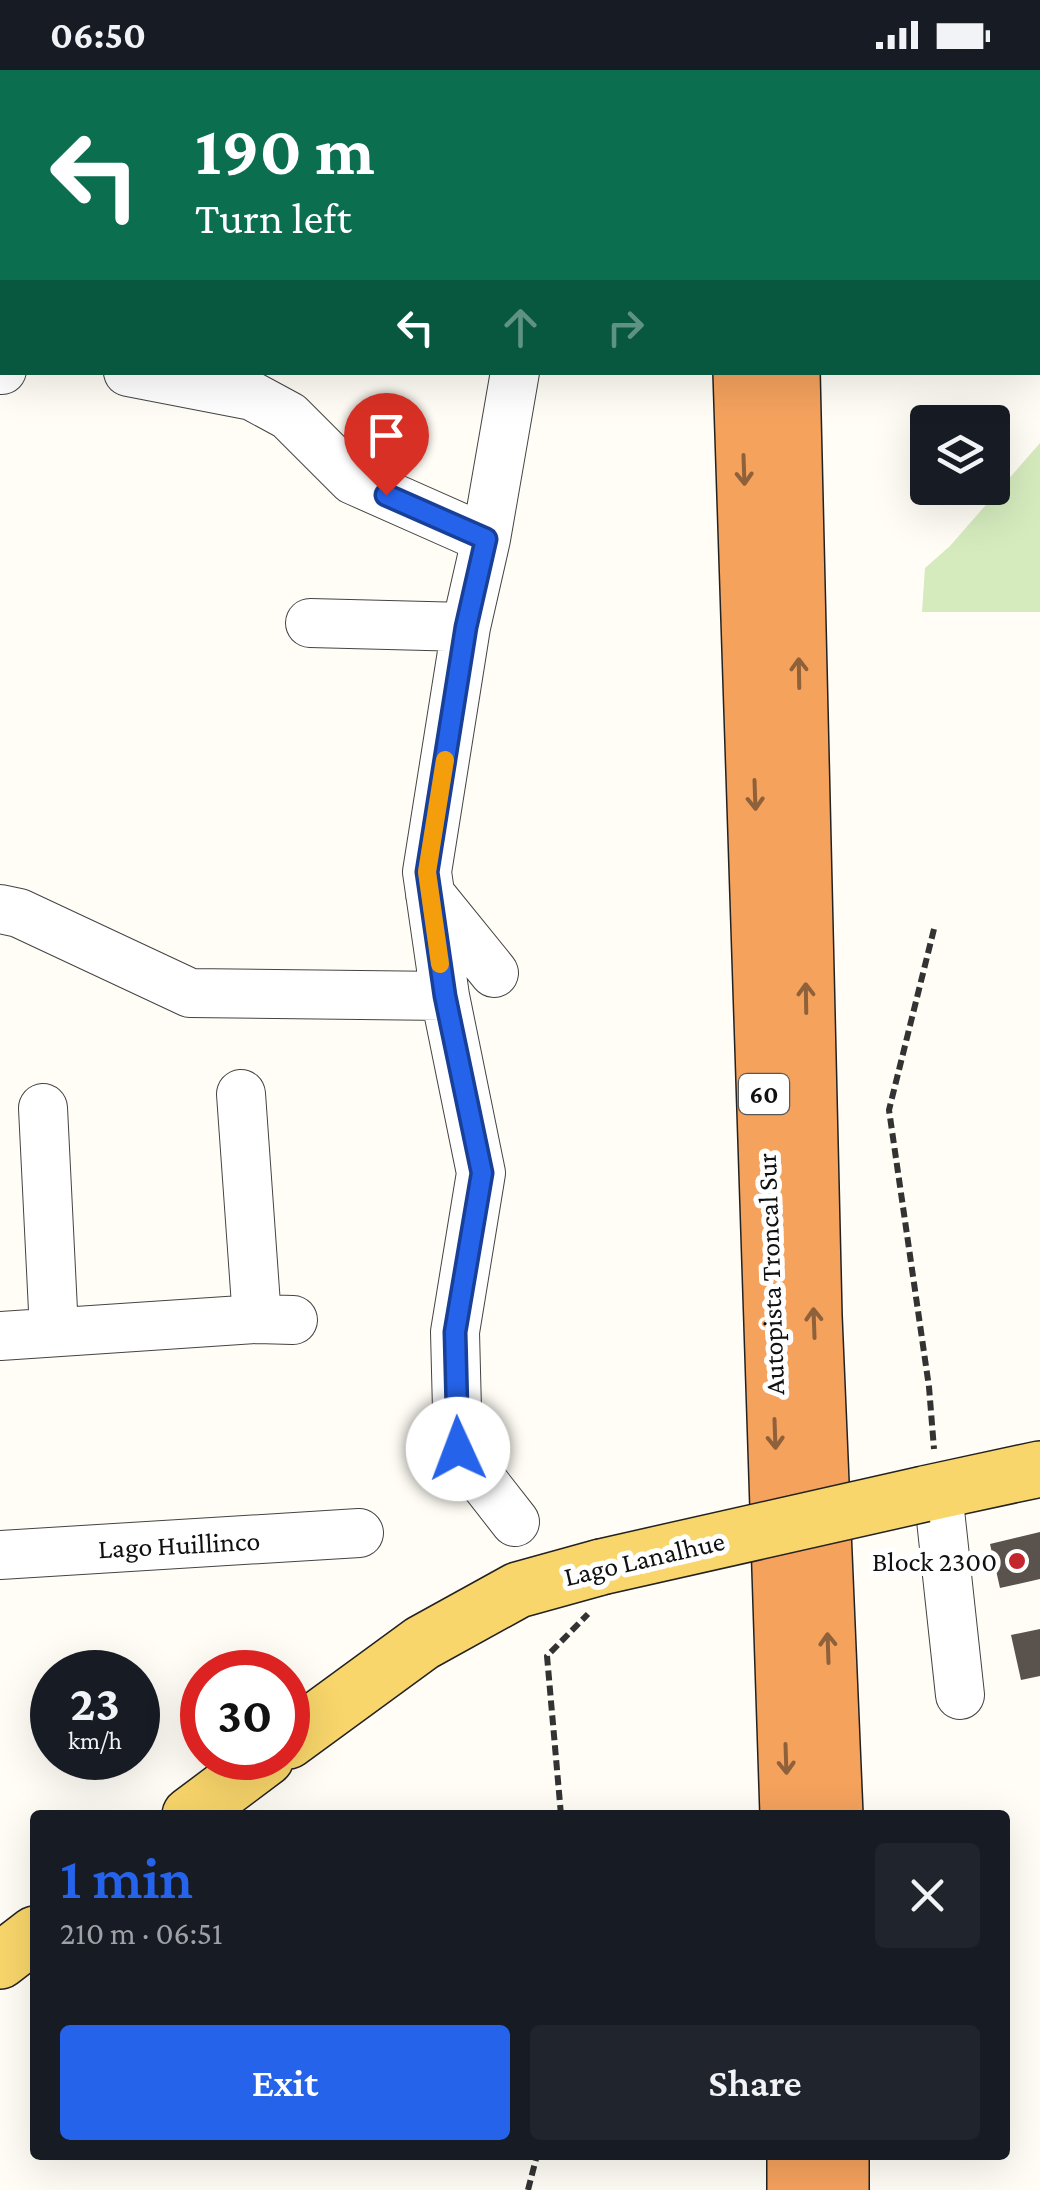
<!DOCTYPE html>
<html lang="en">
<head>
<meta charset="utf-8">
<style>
  :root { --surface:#171b24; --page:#20242c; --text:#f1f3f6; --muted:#9ea1a6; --accent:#2563eb }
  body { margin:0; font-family:"Crimson Pro",serif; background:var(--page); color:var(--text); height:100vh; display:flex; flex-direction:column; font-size:38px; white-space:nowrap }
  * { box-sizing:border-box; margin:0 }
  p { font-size:32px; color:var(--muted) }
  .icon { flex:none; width:55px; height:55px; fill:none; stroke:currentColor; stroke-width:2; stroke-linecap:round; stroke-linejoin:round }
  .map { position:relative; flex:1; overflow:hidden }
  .sheet { position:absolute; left:30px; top:1740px; width:980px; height:350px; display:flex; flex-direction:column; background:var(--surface); border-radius:10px; box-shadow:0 10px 40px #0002 }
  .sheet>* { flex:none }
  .hud { position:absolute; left:0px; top:0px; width:1040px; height:305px; box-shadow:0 10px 40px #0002; background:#0b6e4f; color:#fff; overflow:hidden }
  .tools { position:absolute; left:910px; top:335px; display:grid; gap:20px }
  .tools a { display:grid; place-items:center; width:100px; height:100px; border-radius:10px; background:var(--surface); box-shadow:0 10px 40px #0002; font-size:50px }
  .speed { position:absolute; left:30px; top:1580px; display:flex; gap:20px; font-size:50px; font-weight:700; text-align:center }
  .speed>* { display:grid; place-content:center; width:130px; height:130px; border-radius:50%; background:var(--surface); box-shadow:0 10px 40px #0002; line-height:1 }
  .speed small { font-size:25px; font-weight:400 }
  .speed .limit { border:15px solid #d22; background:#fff; color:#111 }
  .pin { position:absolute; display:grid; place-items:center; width:85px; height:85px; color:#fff; margin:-102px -42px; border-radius:50% 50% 50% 0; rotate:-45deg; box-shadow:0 0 10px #0007 }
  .pin .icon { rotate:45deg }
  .me { position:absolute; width:110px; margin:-55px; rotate:358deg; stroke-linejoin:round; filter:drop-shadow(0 0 8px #0008) }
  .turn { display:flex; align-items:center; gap:35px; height:210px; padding:0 30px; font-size:45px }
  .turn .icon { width:130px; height:130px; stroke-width:2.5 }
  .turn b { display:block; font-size:70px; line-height:85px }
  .lanes { display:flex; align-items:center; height:95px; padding:0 30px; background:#0003; justify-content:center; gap:50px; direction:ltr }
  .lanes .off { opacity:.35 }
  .round { display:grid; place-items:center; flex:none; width:105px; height:105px; border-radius:10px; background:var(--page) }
  .overview { display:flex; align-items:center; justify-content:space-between; height:170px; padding:0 30px }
  h1 { font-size:60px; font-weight:600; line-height:75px; color:var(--accent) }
  .primary-button { display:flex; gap:20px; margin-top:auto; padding:20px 30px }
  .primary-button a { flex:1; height:115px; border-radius:10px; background:var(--accent); color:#fff; font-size:40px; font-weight:600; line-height:115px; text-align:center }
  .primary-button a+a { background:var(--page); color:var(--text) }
  .status { display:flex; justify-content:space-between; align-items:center; height:70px; padding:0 50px; background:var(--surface); direction:ltr }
  .status svg { height:28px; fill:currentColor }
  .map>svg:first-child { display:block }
</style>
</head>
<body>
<div class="status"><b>06:50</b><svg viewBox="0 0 49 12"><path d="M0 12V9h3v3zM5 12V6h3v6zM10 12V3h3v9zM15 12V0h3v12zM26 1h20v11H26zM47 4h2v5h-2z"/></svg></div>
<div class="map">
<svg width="1040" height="2120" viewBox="0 0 1040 2120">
  <rect width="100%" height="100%" fill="#fffdf5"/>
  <path fill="#d5ebbd" d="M1040,373V542H922L925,498L950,476Z"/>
  <path fill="#5a524d" d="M1040,1462V1509L1000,1518L990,1474Z
    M1040,1559V1606L1021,1610L1011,1565Z"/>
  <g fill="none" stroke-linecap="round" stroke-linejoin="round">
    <defs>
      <path id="minor" d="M0,168L2,172
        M0,300H2
        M128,302L252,326L289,346L353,410L486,469L466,557L427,802L445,926L481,1103L455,1262L458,1379L515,1452
        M486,469L515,302
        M310,553L466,557
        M430,824L494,903
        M0,839L19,843L190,923L445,926
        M241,1024L257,1249
        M43,1038L54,1261
        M0,1266L257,1249L293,1250
        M938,1422L960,1625
        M0,1485L359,1463"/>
      <path id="major" d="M924,1424L1040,1399
        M288,1671L422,1573L518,1520L601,1497
        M190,1745L266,1688
        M0,1891L35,1864"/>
      <path id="highway" d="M731,0V2
        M786,0V2
        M741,302L788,1745
        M792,302L814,1246L835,1745
        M795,2085V2120
        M841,2085V2120"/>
    </defs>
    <use href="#minor" stroke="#444" stroke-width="50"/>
    <use href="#major" stroke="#222" stroke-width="58"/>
    <use href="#highway" stroke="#222" stroke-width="58"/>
    <path stroke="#333" stroke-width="6" stroke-dasharray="10 5" stroke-linecap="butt" d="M934,859L889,1040L929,1317L934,1379
      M561,1745L547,1586L588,1544
      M528,2120L537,2085"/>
    <use href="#minor" stroke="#fff" stroke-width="48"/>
    <use href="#major" stroke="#f9d66b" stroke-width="55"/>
    <use href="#highway" stroke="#f5a25d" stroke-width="55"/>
    <defs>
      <path id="major-bridge" d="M601,1497L924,1424"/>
    </defs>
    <use href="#major-bridge" stroke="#222" stroke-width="58" stroke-linecap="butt"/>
    <use href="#major-bridge" stroke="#f9d66b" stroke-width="55"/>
  </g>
  <defs><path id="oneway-shaft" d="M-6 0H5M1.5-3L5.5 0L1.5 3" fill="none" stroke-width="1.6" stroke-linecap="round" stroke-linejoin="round" transform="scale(2.5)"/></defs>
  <g stroke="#8e613b">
    <use href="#oneway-shaft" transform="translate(744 400) rotate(88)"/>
    <use href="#oneway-shaft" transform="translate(799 603) rotate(-91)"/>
    <use href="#oneway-shaft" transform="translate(755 725) rotate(88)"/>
    <use href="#oneway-shaft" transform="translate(806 928) rotate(-91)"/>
    <use href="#oneway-shaft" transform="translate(814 1253) rotate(-92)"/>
    <use href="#oneway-shaft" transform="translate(775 1364) rotate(88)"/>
    <use href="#oneway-shaft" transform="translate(828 1578) rotate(-92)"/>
    <use href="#oneway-shaft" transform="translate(786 1689) rotate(88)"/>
  </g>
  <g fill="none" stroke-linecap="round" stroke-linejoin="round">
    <defs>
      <path id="route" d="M386,425L486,469L466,557L427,802L445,926L482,1103L455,1262L458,1379"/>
    </defs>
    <use href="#route" stroke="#184099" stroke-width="25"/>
    <use href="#route" stroke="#2563eb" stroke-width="18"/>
    <path stroke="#f59e0b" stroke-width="18" d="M440,894L427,802L445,690"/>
  </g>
  <circle fill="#c4262e" stroke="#fff" stroke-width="4" cx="1017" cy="1491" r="10"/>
  <g text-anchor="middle" stroke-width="10" stroke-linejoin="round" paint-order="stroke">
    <rect fill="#fff" stroke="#585858" stroke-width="2.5" x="739" y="1004" width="50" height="40" rx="8"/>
    <g font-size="25" font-weight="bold" fill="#111">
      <text x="764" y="1033">60</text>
    </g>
    <g font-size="28" fill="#111" stroke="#fff">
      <text transform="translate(770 1204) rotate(-92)" y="10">Autopista Troncal Sur</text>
      <text transform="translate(179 1474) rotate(-3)" y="10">Lago Huillinco</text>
      <text transform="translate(644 1488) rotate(-13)" y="10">Lago Lanalhue</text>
    </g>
    <g font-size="28" fill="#111" stroke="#fff" text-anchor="end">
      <text x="997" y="1501">Block 2300</text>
    </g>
  </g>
</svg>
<div class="tools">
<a><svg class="icon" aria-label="layers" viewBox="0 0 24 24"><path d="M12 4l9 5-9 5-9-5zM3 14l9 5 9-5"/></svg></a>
</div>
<div class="speed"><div>23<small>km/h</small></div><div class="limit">30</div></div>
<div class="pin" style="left:386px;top:425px;background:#d93025"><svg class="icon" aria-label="arrive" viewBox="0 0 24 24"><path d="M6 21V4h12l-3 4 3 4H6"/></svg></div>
<svg class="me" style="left:458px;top:1379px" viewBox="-20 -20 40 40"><circle r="19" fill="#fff"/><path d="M0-13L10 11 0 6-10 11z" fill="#2563eb"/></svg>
<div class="hud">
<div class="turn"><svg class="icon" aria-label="left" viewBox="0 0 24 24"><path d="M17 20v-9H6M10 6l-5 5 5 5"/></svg><div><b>190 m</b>Turn left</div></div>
<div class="lanes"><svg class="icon" aria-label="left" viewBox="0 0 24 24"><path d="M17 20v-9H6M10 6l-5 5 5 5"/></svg><svg class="icon off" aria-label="ahead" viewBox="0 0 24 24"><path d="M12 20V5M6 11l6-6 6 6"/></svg><svg class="icon off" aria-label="right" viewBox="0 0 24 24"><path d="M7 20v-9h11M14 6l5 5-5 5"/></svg></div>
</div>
<section class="sheet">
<div class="overview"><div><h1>1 min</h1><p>210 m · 06:51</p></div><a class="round"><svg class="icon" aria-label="close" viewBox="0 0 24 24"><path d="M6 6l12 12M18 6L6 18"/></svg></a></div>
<div class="primary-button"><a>Exit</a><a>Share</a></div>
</section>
</div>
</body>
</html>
